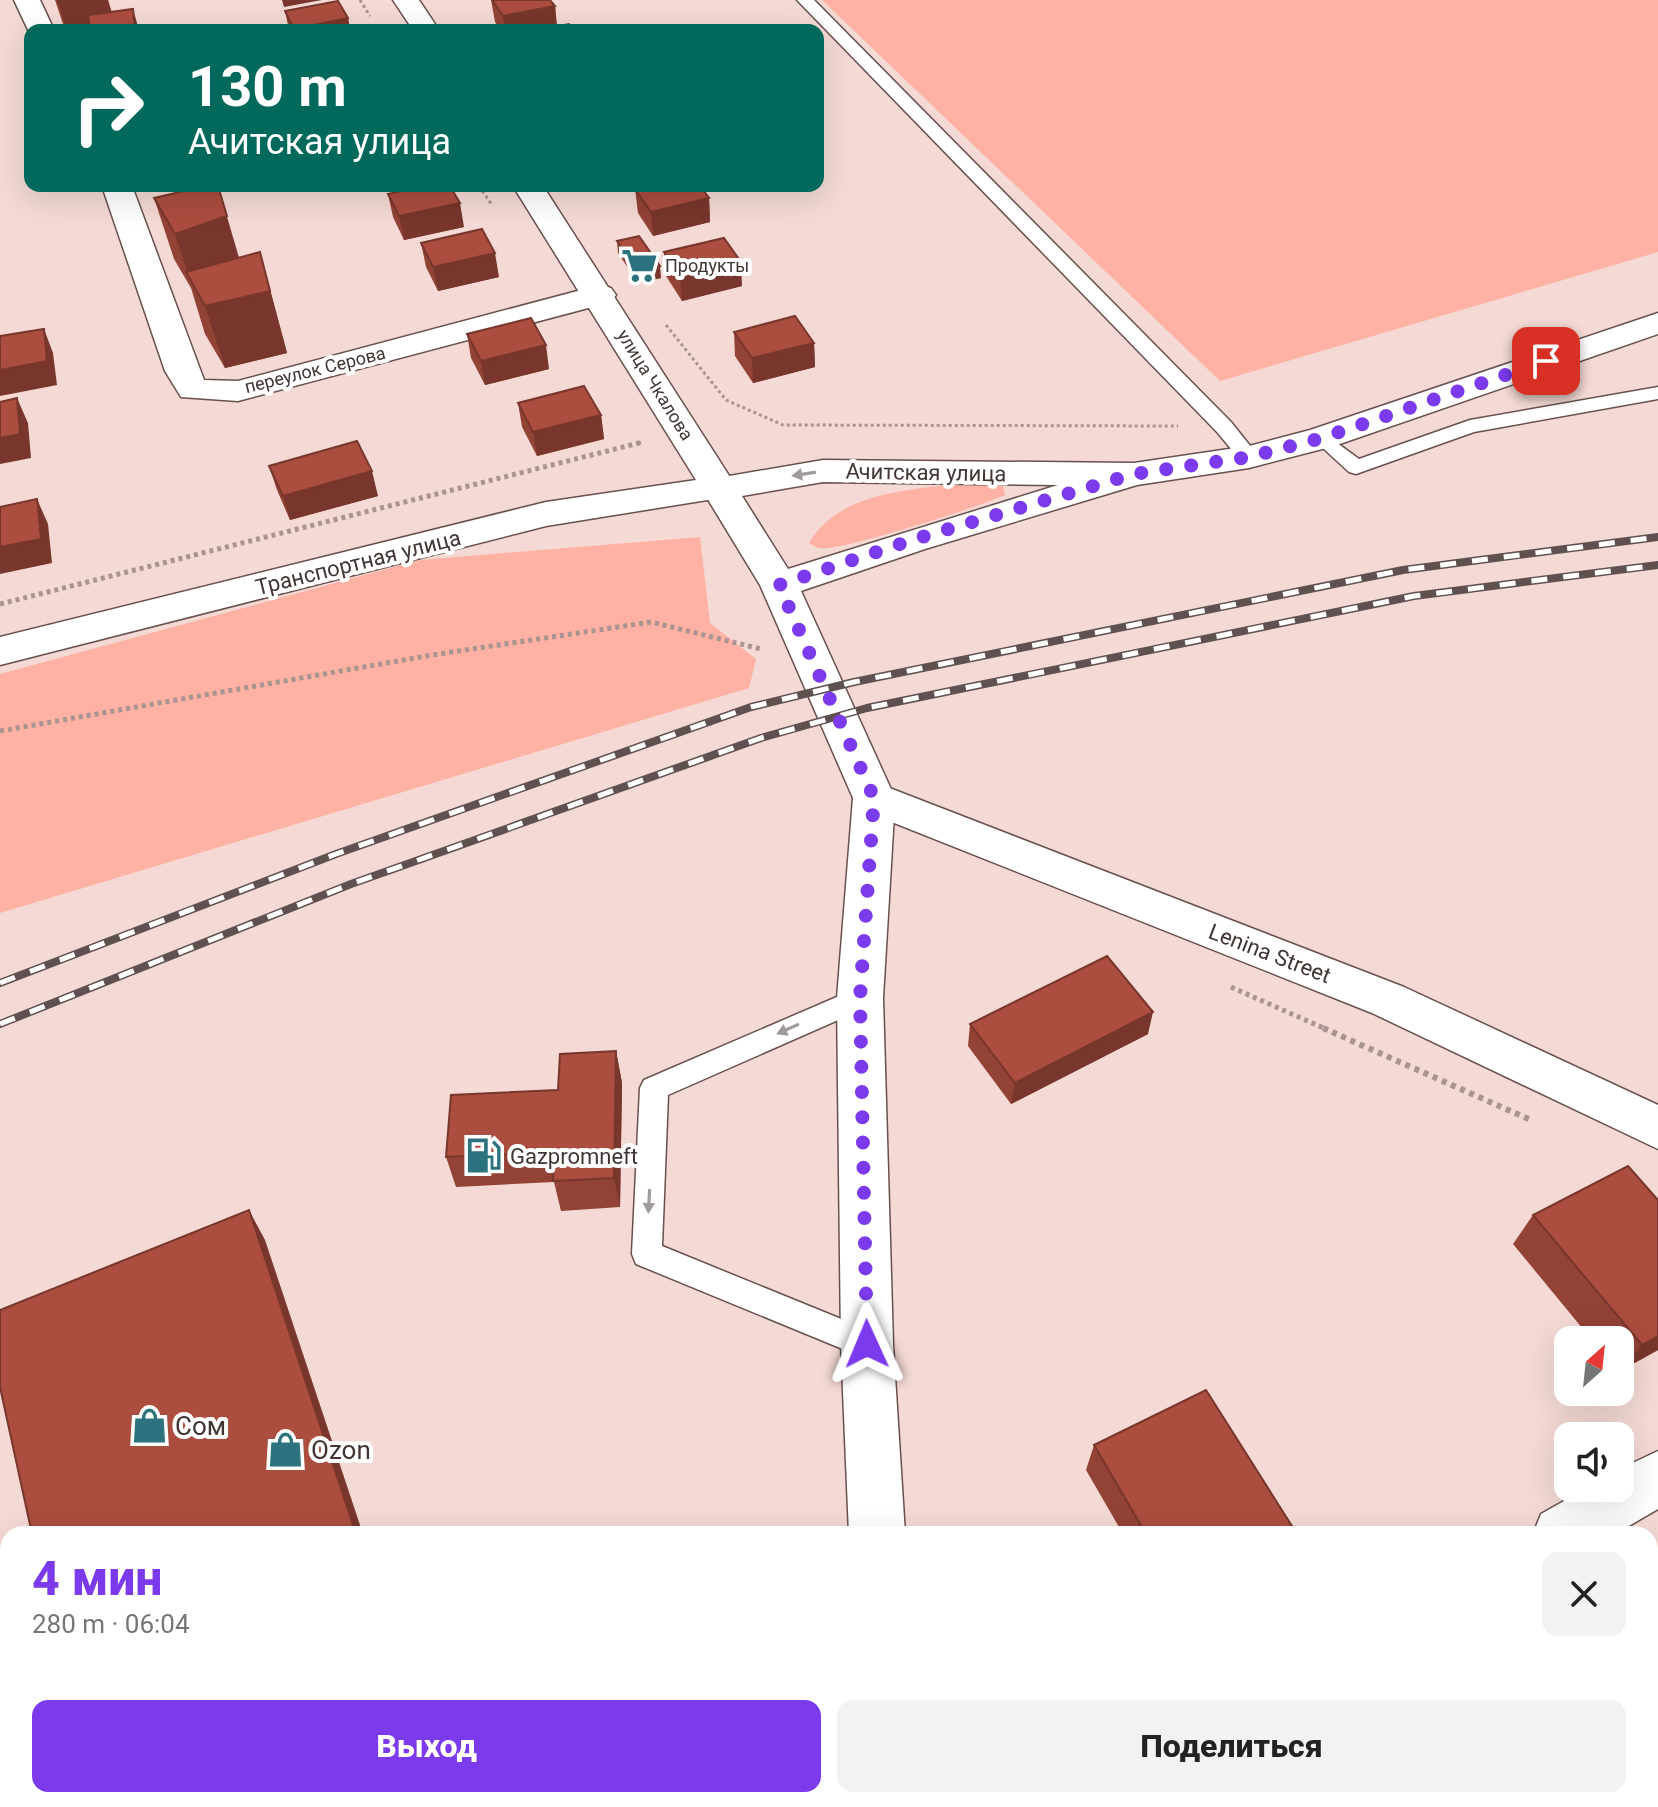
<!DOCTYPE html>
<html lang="ru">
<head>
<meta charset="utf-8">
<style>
  :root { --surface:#fff; --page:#f2f2f2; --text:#222; --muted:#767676; --accent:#7c3aed }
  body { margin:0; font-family:Roboto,sans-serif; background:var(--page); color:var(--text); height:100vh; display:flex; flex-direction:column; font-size:30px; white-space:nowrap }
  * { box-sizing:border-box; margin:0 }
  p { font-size:26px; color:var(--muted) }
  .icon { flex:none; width:44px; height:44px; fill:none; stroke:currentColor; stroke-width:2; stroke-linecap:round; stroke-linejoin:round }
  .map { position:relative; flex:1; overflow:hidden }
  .panel { position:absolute; left:0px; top:1526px; width:1658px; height:282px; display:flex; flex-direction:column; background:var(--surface); border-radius:24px 24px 0 0; box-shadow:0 8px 32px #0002 }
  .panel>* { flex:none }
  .banner { position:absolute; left:24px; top:24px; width:800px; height:168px; border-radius:16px; box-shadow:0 8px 32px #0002; background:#00695c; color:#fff; overflow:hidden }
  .needle { width:52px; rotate:27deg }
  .tools { position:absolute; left:1554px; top:1326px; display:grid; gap:16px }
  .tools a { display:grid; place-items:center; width:80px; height:80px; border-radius:16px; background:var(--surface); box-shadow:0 8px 32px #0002; font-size:40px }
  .pin { position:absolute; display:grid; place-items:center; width:68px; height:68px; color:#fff; margin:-34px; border-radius:16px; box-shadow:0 4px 12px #0006 }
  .me { position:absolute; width:88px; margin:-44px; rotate:359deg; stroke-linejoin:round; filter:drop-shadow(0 0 6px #0008) }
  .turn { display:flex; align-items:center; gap:28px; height:168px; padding:0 32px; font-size:36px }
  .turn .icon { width:104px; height:104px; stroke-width:2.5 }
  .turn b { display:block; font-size:56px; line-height:68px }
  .round { display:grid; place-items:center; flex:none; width:84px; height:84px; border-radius:16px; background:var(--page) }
  .summary { display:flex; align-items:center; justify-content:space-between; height:136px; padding:0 32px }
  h1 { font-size:48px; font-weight:800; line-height:60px; color:var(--accent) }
  .action { display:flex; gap:16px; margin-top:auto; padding:16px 32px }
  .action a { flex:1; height:92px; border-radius:16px; background:var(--accent); color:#fff; font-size:32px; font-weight:800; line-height:92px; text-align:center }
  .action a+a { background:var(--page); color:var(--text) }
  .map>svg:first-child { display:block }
</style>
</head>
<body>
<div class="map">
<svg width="1658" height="1807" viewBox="0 0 1658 1807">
  <rect width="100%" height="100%" fill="#f4d9d4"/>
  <path fill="#ffb1a3" d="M822,0H1658V252L1220,381Z
    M970,482L1003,486L1005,495C981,506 840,552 820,548C816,548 813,545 809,543C840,490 915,490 970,482Z
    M700,537L710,623L756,659L749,688L0,913V674L420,560Z"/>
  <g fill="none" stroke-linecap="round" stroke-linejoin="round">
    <defs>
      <path id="lane" d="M797,0H814L1231,422L1259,457L1256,462H1242L1217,432Z
        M1658,387V399L1474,432L1356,474L1349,472L1312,438L1322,432L1359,459L1470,420Z
        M860,987L870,990L874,998L870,1006L668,1095L662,1246L878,1334L883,1344L878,1354L867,1359L636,1264L632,1254L640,1088L644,1080Z"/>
      <path id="street" d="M14,0H40L54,30H30V34Z
        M102,186H132L204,380L238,381L600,285L611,288L616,295L611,302L238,401L181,397L165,371Z
        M1658,1451V1509L1615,1534H1533L1541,1514L1587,1488H1620V1469Z
        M1061,1800H1132L1129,1807H1058Z"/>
      <path id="secondary" d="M393,0H419L439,30H413Z
        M513,186H543L737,488L732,496L546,526L0,665V637L546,502L696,480Z
        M874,782L1404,987L1658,1105V1149L1372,1013L859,809L853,798L859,787Z"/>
      <path id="primary" d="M1658,313V334L1334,446L1249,468L1137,485L925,549L801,591L895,798L883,998L893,1344L905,1534H849L841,1344L837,998L853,798L760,585L701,488L706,480L823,460L1134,463L1249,446L1310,430ZM823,482L1058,485L788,569L742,496Z
        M871,1800H933L934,1807H872Z"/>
    </defs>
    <use href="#lane" stroke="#68514d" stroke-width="3"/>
    <use href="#street" stroke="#68514d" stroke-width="3"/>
    <use href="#secondary" stroke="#68514d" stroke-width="3"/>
    <use href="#primary" stroke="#68514d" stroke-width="3"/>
    <path stroke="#a89490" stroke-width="3" stroke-dasharray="3 3" stroke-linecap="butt" d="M360,0L370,16
      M479,186L492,205
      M666,325L726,400L783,425L1178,426
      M638,443L643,442"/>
    <path stroke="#a89490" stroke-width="5" stroke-dasharray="4 4" stroke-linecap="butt" d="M0,604L643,442
      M0,731L432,655L651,622L761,649
      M1231,987L1328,1030"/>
    <path stroke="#a89490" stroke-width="6" stroke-dasharray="5 5" stroke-linecap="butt" d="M1323,1028L1533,1121"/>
    <use href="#lane" fill="#fff" fill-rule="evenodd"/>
    <use href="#street" fill="#fff" fill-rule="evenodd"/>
    <use href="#secondary" fill="#fff" fill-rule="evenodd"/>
    <use href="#primary" fill="#fff" fill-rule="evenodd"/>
    <defs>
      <path id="rail" d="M0,983L336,854L751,707L854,682L1403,570L1658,537
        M0,1024L351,884L761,738L867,708L1414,596L1658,565"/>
    </defs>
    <use href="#rail" stroke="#5f514f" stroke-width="8"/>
    <use href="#rail" stroke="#fff" stroke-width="5" stroke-dasharray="16" stroke-linecap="butt"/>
  </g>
  <path fill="#934236" d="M55,0H108L111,12L139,30H65Z
    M491,0L555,6L557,26L573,30H500L495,22Z
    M285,11L348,18L350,30H289Z
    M635,189L709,198L710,222L653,236L638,213Z
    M388,194L464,227L404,240L393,217Z
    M154,198L239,258L260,252L287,353L225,368L205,334L191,288L174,259Z
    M617,241L661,278L638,283L618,253Z
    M421,243L499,277L438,291L426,267Z
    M664,252L742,286L682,301L666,276Z
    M734,332L814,343L815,367L753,383L735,356Z
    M467,334L549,369L485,385L471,358Z
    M518,403L601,415L604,439L537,456L522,427Z
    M269,466L378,496L290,520L277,490Z
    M970,1024L1148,1034L1011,1104L968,1046Z
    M616,1051L622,1083L620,1207L561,1211L554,1182L456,1187L446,1157L558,1090Z
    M1658,1200V1350L1620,1371V1340H1592L1513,1244L1533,1215Z
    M1094,1445L1297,1534H1123L1086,1470Z
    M1598,1800H1650L1658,1807H1604Z"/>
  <path fill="#78362c" d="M57,0H108L115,23L114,30H67Z
    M282,0H322L284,7Z
    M555,6L557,29L551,30H505L503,16Z
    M133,9L139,30H130Z
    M348,18L350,30H294V29Z
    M218,186L245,278L190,280L175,234Z
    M709,198L710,222L653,236L651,212Z
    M460,203L464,227L404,240L399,216Z
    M260,252L287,353L225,368L205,306Z
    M495,253L499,277L438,291L433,267Z
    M741,262L742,286L682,301L680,277Z
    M660,266L661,278L638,283L637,271Z
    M44,329L53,353L57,385L0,396V370Z
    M814,343L815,367L753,383L752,358Z
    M546,345L549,369L485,385L481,361Z
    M17,398L28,423L31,458L0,464V438Z
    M601,415L604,439L537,456L533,432Z
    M372,471L378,496L290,520L283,496Z
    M37,499L48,524L52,563L0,574V547Z
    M1153,1012L1148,1034L1011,1104L1015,1083Z
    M616,1051L622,1083L620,1207L614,1178Z
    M249,1210L265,1240L363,1534H356Z
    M1658,1336V1350L1620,1371L1642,1345Z
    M0,1623L8,1630V1678L0,1643Z
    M8,1760V1791L0,1795V1764Z
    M444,1800H451L454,1807H446Z"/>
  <path fill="#ab4d3f" stroke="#78362c" stroke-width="2" d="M492,0H550L555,6L503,16Z
    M338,1L348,18L294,29L285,11Z
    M133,9L135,29L90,30L88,15Z
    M569,24L573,30H537Z
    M206,186H218L227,216L175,234L154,198Z
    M423,186H450L460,203L399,216L388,194Z
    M650,186H700L709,198L651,212L635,189Z
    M482,229L495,253L433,267L421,243Z
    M639,236L660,266L637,271L617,241Z
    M724,238L741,262L680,277L664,252Z
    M260,252L270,291L205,306L186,272Z
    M795,316L814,343L752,358L734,332Z
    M531,318L546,345L481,361L467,334Z
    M44,329L47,361L0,370V336Z
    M584,386L601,415L533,432L518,403Z
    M17,398L20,434L0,438V402Z
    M357,441L372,471L283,496L269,466Z
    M37,499L41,539L0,547V507Z
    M1107,956L1153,1012L1015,1083L970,1024Z
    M616,1051L614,1178L553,1181L554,1152L446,1157L451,1095L558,1090L560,1054Z
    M1628,1166L1658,1200V1336L1642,1345L1533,1215Z
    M249,1210L356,1534H32L0,1387V1310Z
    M1206,1390L1297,1534H1146L1094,1445Z
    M0,1643L8,1678V1760L0,1764Z
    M1650,1723L1658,1733V1807H1630L1625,1800H1650Z
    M90,1800H444L446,1807H91Z"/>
  <defs><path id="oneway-solid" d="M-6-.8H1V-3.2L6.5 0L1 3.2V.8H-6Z" transform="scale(2)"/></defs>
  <g fill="#a09a9a">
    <use href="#oneway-solid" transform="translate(804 474) rotate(171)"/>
    <use href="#oneway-solid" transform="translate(788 1029) rotate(156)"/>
    <use href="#oneway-solid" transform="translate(649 1201) rotate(93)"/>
  </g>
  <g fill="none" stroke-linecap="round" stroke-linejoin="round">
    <path stroke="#7c3aed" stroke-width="14" stroke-dasharray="0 25.2" d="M867,1344L860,998L874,798L779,585L912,540L1134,474L1249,457L1322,438L1546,361"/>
  </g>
  <defs>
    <symbol id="supermarket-bare" viewBox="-9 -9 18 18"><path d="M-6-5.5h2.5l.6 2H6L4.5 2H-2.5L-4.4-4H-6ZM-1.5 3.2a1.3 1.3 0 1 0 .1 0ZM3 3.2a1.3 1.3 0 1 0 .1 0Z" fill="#2c737f" stroke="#fff" stroke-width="2.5" paint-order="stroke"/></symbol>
    <symbol id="fuel-bare" viewBox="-9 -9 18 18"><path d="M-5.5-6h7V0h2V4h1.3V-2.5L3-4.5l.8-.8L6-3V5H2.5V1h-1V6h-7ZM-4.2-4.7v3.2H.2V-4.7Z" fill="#2c737f" stroke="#fff" stroke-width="2.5" paint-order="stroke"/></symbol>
    <symbol id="shop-bare" viewBox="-9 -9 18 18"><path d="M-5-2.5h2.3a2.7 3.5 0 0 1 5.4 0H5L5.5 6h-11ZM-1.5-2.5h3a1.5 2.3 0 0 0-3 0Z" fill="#2c737f" stroke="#fff" stroke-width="2.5" paint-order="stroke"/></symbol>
  </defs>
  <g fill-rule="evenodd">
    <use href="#supermarket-bare" x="614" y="240" width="51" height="51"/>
    <use href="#fuel-bare" x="458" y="1130" width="51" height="51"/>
    <use href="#shop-bare" x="124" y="1400" width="51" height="51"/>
    <use href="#shop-bare" x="260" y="1424" width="51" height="51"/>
  </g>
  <g text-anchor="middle" stroke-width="8" stroke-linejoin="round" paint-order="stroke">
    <g font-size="18" fill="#413634" stroke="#fff" text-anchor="start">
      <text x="665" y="272">Продукты</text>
    </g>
    <g font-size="18" fill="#413634" stroke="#fff">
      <text transform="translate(315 370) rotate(-14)" y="6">переулок Серова</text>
      <text transform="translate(655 385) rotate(58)" y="6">улица Чкалова</text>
    </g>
    <g font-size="22" fill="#413634" stroke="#fff">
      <text transform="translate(926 472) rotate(1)" y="8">Ачитская улица</text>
      <text transform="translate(358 562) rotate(-14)" y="8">Транспортная улица</text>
      <text transform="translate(1270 953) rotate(21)" y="8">Lenina Street</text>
    </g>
    <g font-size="22" fill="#413634" stroke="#fff" text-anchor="start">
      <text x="510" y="1164">Gazpromneft</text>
    </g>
    <g font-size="26" fill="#413634" stroke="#fff" text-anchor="start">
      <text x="175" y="1435">Сом</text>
      <text x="311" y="1459">Ozon</text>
    </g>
  </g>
</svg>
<div class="tools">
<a><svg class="needle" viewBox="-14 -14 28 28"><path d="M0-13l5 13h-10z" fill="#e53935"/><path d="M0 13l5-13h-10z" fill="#767676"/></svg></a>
<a><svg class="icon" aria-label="sound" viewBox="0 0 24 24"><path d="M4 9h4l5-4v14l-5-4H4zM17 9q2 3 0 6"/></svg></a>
</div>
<div class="pin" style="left:1546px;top:361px;background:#d93025"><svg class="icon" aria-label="arrive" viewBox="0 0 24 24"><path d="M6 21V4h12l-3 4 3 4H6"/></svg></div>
<svg class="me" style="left:867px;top:1344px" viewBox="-20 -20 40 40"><path d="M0-17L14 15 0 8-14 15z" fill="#7c3aed" stroke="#fff" stroke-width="4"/></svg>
<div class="banner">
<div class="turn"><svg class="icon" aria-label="right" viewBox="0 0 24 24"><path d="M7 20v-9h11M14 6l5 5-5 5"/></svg><div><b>130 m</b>Ачитская улица</div></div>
</div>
<section class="panel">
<div class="summary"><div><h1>4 мин</h1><p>280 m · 06:04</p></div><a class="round"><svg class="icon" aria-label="close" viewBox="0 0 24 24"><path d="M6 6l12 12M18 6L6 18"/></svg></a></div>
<div class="action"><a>Выход</a><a>Поделиться</a></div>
</section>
</div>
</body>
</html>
